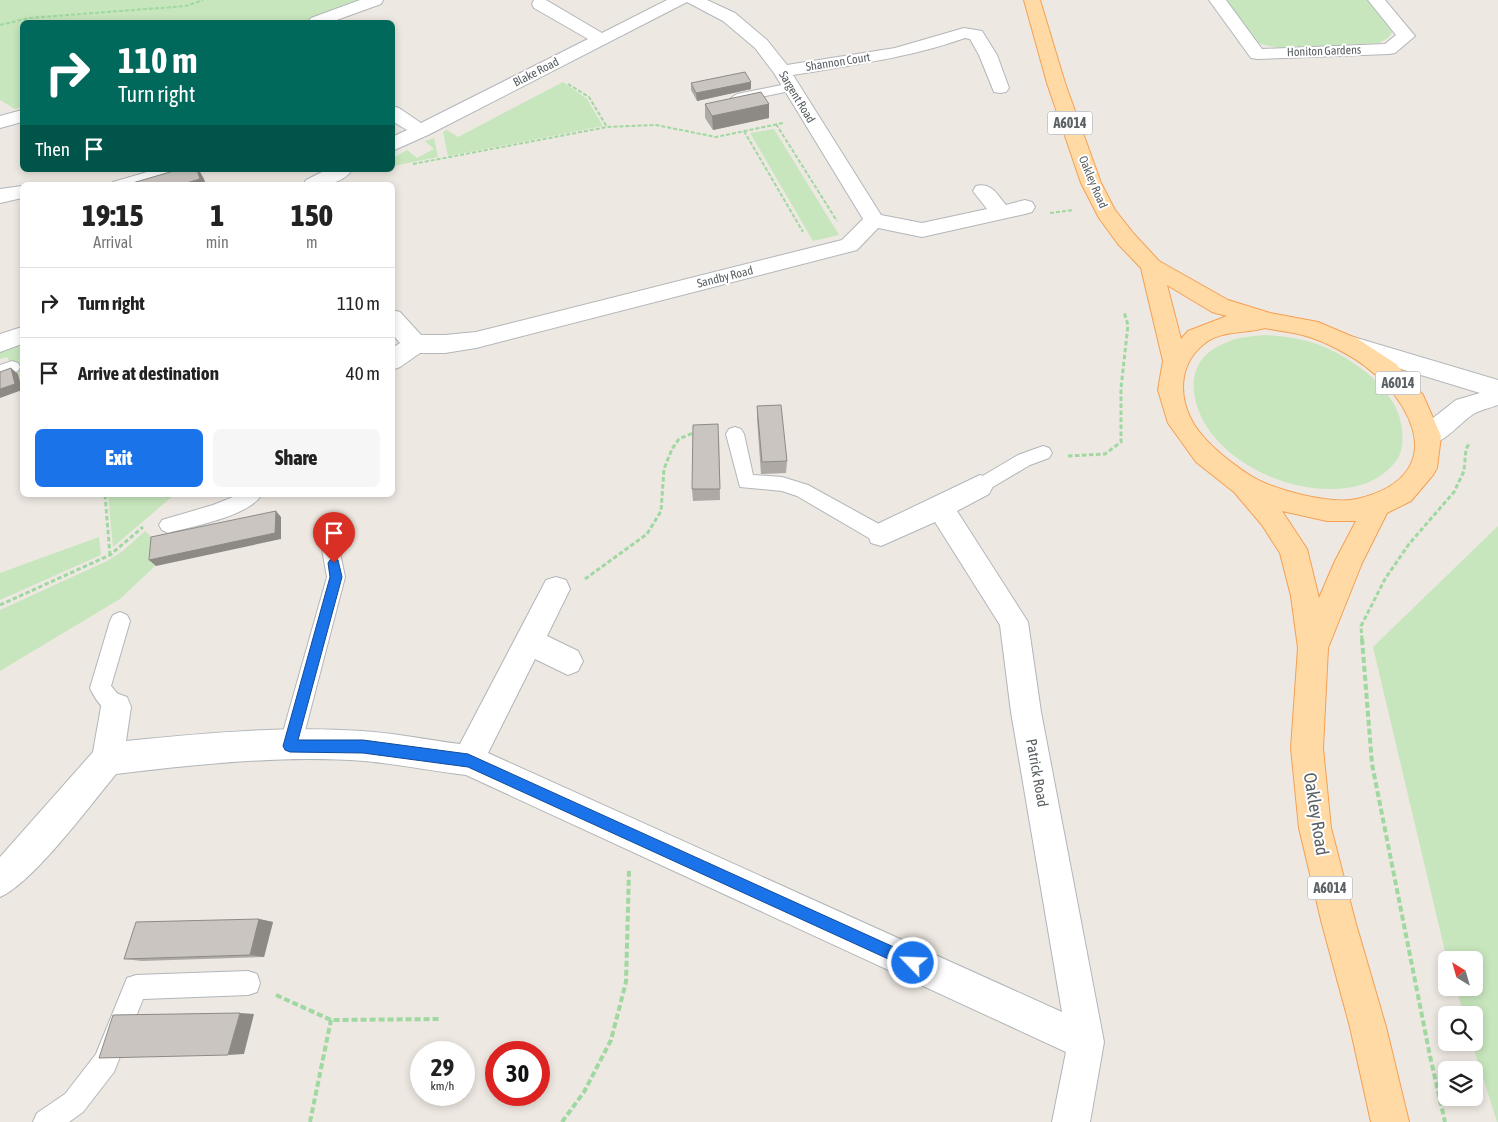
<!DOCTYPE html>
<html lang="en">
<head>
<meta charset="utf-8">
<style>
  :root { --surface:#fff; --page:#f6f6f6; --text:#222; --muted:#767676; --line:#e0e0e0; --accent:#1a73e8 }
  body { margin:0; font-family:"Asap Condensed",sans-serif; background:var(--page); color:var(--text); height:100vh; display:flex; flex-direction:column; font-size:19px; white-space:nowrap }
  * { box-sizing:border-box; margin:0 }
  p { font-size:16px; color:var(--muted) }
  .icon { flex:none; width:28px; height:28px; fill:none; stroke:currentColor; stroke-width:2; stroke-linecap:round; stroke-linejoin:round }
  .map { position:relative; flex:1; overflow:hidden }
  .side { position:absolute; left:20px; top:182px; width:375px; height:315px; display:flex; flex-direction:column; background:var(--surface); border-radius:8px; box-shadow:0 2px 8px #0003 }
  .side>* { flex:none }
  .banner { position:absolute; left:20px; top:20px; width:375px; height:152px; border-radius:8px; box-shadow:0 2px 8px #0003; background:#00695c; color:#fff; overflow:hidden }
  .needle { width:32px; rotate:323deg }
  .buttons { position:absolute; left:1438px; top:951px; display:grid; gap:10px }
  .buttons a { display:grid; place-items:center; width:45px; height:45px; border-radius:8px; background:var(--surface); box-shadow:0 2px 8px #0003; font-size:25px }
  .speed { position:absolute; left:410px; top:1041px; display:flex; gap:10px; font-size:25px; font-weight:700; text-align:center }
  .speed>* { display:grid; place-content:center; width:65px; height:65px; border-radius:50%; background:var(--surface); box-shadow:0 2px 8px #0003; line-height:1 }
  .speed small { font-size:12px; font-weight:400 }
  .speed .limit { border:8px solid #d22; background:#fff; color:#111 }
  .pin { position:absolute; display:grid; place-items:center; width:42px; height:42px; color:#fff; margin:-51px -21px; border-radius:50% 50% 50% 0; rotate:-45deg; box-shadow:0 0 5px #0007 }
  .pin .icon { rotate:45deg }
  .me { position:absolute; width:55px; margin:-28px; rotate:294deg; stroke-linejoin:round; filter:drop-shadow(0 0 4px #0008) }
  .turn { display:flex; align-items:center; gap:18px; height:105px; padding:0 15px; font-size:22px }
  .turn .icon { width:65px; height:65px; stroke-width:2.5 }
  .turn b { display:block; font-size:35px; line-height:42px }
  .then { display:flex; align-items:center; height:48px; padding:0 15px; background:#0003; gap:10px; font-size:19px }
  .eta { display:flex; justify-content:space-evenly; align-items:center; height:85px; text-align:center }
  .eta b { font-size:30px; font-weight:800; line-height:35px }
  .primary-button { display:flex; gap:10px; margin-top:auto; padding:10px 15px }
  .primary-button a { flex:1; height:58px; border-radius:8px; background:var(--accent); color:#fff; font-size:20px; font-weight:800; line-height:58px; text-align:center }
  .primary-button a+a { background:var(--page); color:var(--text) }
  ul { padding:0; list-style:none }
  li { display:flex; align-items:center; gap:15px; height:70px; padding:0 15px; border-top:1px solid var(--line) }
  li div { flex:1 }
  li b { display:block; font-size:19px }
  li em { font-style:normal }
  .map>svg:first-child { display:block }
</style>
</head>
<body>
<div class="map">
<svg width="1498" height="1122" viewBox="0 0 1498 1122">
  <rect width="100%" height="100%" fill="#ede8e1"/>
  <path fill="#c7e6bd" d="M0,0H361L305,22H22V107L15,109L0,100Z
    M1226,0H1367L1388,24L1392,32L1388,38L1379,43L1281,48C1275,47 1268,46 1261,44C1248,39 1234,12 1226,0Z
    M563,82L587,99L603,126L448,156L443,132L447,130L458,137Z
    M774,129L839,235L813,241L750,133Z
    M434,138L438,157L393,166V158L407,150L417,158L434,149L425,141Z
    M1266,335C1282,336 1298,338 1314,343C1349,355 1399,389 1402,429C1403,440 1403,452 1396,461C1379,483 1355,489 1329,489C1289,489 1244,470 1217,440C1190,410 1179,361 1225,343C1238,337 1252,336 1266,335Z
    M22,344V390L18,374L7,357L0,359V352Z
    M108,495H174L113,547Z
    M1498,526V1122H1497L1472,1043L1474,1015H1464L1456,988H1474V960H1447L1373,647Z
    M145,531L158,543L155,566L120,599L0,671V610L107,561L124,550Z
    M99,537L101,555L0,600V573Z"/>
  <g fill="none" stroke-linecap="round" stroke-linejoin="round">
    <defs>
      <path id="lane" d="M791,83L795,84L797,87L795,90L737,102L731,98L737,94Z
        M154,170H176L174,173L133,185H111L113,182Z
        M12,361L18,363L20,367L18,371L0,378V365Z
        M735,427L741,429L744,434L753,475L782,477L808,485L888,529L890,535L888,541L881,543L874,541L797,496L782,491L740,487L726,434L729,429Z
        M1043,446L1049,448L1052,453L1049,458L1030,465L986,491L980,493L974,491L971,486L974,481L1018,455Z
        M238,495H261C250,516 190,527 168,533L162,530L159,525L162,520L213,505Z
        M331,541L338,543L345,577L301,746L297,753L290,756L283,753L279,746L327,577L322,549L324,543Z
        M120,612L127,615L130,621L111,686L123,700L126,707L123,714L116,717C104,712 95,699 90,688L110,621L113,615Z
        M248,971L257,974L260,983L257,992L248,995L143,999L114,1072L83,1112L69,1122H33L37,1113L65,1094L96,1054L127,978L136,975Z"/>
      <path id="street" d="M360,0H383L381,4L331,22H308L311,18Z
        M534,0H546L602,33L667,0H707L735,13L767,40L787,65L895,48L964,28L982,31L997,55L1009,88L1006,92L1000,93L994,92L979,55L970,39L965,38C909,58 851,65 793,75L881,215L922,223L987,209L973,191L976,186C991,182 997,194 1006,205L1025,200L1032,202L1035,207L1032,212L1025,214L922,237L878,228L857,250L476,348L445,353H420L400,367L392,370V348L400,343L392,334V310L400,312L421,335H445L476,332L842,240L863,219L774,73L755,48L723,21L687,2L428,135L392,151V137L407,130L392,121V106L399,108L421,123L588,39L534,8L532,4Z
        M1209,0H1226L1262,49L1385,44L1396,35L1368,0H1385L1415,36L1395,53L1389,54L1257,59L1251,58Z
        M22,110V122L0,128V116Z
        M326,170H352C341,186 320,185 303,185L306,180Z
        M22,186V198L0,203V189Z
        M22,327V344L0,352V334Z
        M980,475L989,478L993,486L989,494L957,511L1028,622L1041,712L1104,1042L1090,1122H1052L1066,1052L466,775C432,771 398,764 364,761C282,755 198,764 116,774C91,804 33,883 0,897V857L93,752L101,707L105,697L116,693L127,697L131,707L126,741C204,733 283,726 362,731C395,733 427,740 460,744L546,580L556,577L566,580L570,589L547,636L578,651L583,661L578,671L568,675L535,659L488,753L1062,1012L1011,712L1000,625L935,522L881,546L871,543L868,535L871,527Z"/>
      <path id="secondary" d="M1350,336L1498,380V405C1490,408 1479,410 1472,415C1456,426 1440,450 1419,443L1415,436L1419,429L1456,400L1480,393L1342,351L1338,345L1342,339Z"/>
      <path id="primary" d="M1024,0H1040L1065,83L1101,183L1115,210L1134,234L1159,261L1228,300L1270,313L1318,322L1358,339L1396,364L1423,395L1441,436L1437,468L1433,475L1411,501L1387,513L1362,563L1328,648L1323,748L1331,828L1356,924L1386,1027L1409,1122H1371L1350,1027L1322,924L1299,828L1291,748L1298,648L1291,596L1280,553L1262,525L1234,492L1196,462L1168,423L1158,390L1163,361L1141,268L1118,244L1099,218L1081,183L1047,83ZM1167,285L1212,312L1227,316L1188,331L1181,339ZM1265,328C1278,331 1293,332 1306,336C1317,339 1330,345 1341,351C1406,384 1461,474 1357,499C1330,505 1274,490 1251,476C1231,463 1202,441 1191,419C1178,393 1180,363 1204,344C1221,330 1245,334 1265,328ZM1282,511L1327,521H1356L1335,561L1319,598L1307,549Z"/>
    </defs>
    <use href="#lane" stroke="#b2b6b9" stroke-width="2"/>
    <use href="#street" stroke="#b2b6b9" stroke-width="2"/>
    <use href="#secondary" stroke="#b1b7ba" stroke-width="2"/>
    <use href="#primary" stroke="#f59f53" stroke-width="2"/>
    <path stroke="#9fd8a0" stroke-width="2" stroke-dasharray="4 2" stroke-linecap="butt" d="M0,25L29,18L186,6L203,0
      M568,84L589,97L607,127
      M776,124L837,221
      M744,131L803,232
      M413,164L607,127L656,125L716,137L783,123
      M369,171L383,170
      M1050,213L1074,210"/>
    <path stroke="#9fd8a0" stroke-width="3" stroke-dasharray="4.5 2.5" stroke-linecap="butt" d="M1068,456L1105,454L1121,442V388L1128,325L1124,312
      M105,495L110,555
      M585,579L647,534L661,511L664,469L672,449L679,439L695,432
      M0,605L110,555L143,527
      M1362,640L1361,626L1385,579L1409,544L1454,492L1464,471L1466,449L1469,444"/>
    <path stroke="#9fd8a0" stroke-width="4" stroke-dasharray="6 3" stroke-linecap="butt" d="M1362,639L1372,764L1430,1056L1445,1122
      M276,995L331,1020L439,1019
      M310,1122L331,1020
      M562,1122L584,1092L611,1040L626,982L629,871"/>
    <use href="#lane" fill="#fff" fill-rule="evenodd"/>
    <use href="#street" fill="#fff" fill-rule="evenodd"/>
    <use href="#secondary" fill="#fff" fill-rule="evenodd"/>
    <use href="#primary" fill="#ffdaa5" fill-rule="evenodd"/>
  </g>
  <path fill="#aea9a5" d="M751,82V89L697,101L691,90V83Z
    M705,104H769V118L713,130L705,118Z
    M757,406L787,461L786,473L761,474L757,419Z
    M719,437L720,500L693,501L692,489Z
    M259,919L273,922L264,957L142,961L124,959Z"/>
  <path fill="#8d8a86" d="M751,82V89L697,101L696,93Z
    M769,104V118L713,130L712,116Z
    M197,170H199L204,179L206,185H180Z
    M11,368L18,374L22,390L0,398V389Z
    M276,511L281,517V539L156,566L149,560Z
    M259,919L273,922L264,957L250,955Z
    M240,1013L254,1014L244,1054L228,1055Z"/>
  <path fill="#cac5c0" stroke="#8d8a86" d="M745,72L751,82L696,93L691,83Z
    M761,92L769,104L712,116L705,104Z
    M177,170H197L200,179L180,185H129V184Z
    M11,368L15,384L0,389V372Z
    M781,405L787,461L762,462L757,406Z
    M718,424L720,489H692L693,425Z
    M276,511L275,533L149,560L151,537Z
    M259,919L250,955L124,959L136,922Z
    M240,1013L228,1055L99,1058L113,1015Z"/>
  <path fill="#1a73e8" stroke="#114b97" d="M334,558L338,560L342,577L298,740H363L468,754L918,958L920,963L918,968L913,970L908,968L468,767L363,753L290,752L285,750L283,746L330,577L328,563L330,560Z"/>
  <g text-anchor="middle" stroke-width="4" stroke-linejoin="round" paint-order="stroke">
    <g font-size="12" fill="#5a6063" stroke="#fff">
      <text transform="translate(1324 51) rotate(-2)" y="4">Honiton Gardens</text>
      <text transform="translate(838 62) rotate(-9)" y="4">Shannon Court</text>
      <text transform="translate(536 72) rotate(-27)" y="4">Blake Road</text>
      <text transform="translate(797 97) rotate(59)" y="4">Sargent Road</text>
      <text transform="translate(1093 182) rotate(67)" y="4">Oakley Road</text>
      <text transform="translate(725 277) rotate(-14)" y="4">Sandby Road</text>
    </g>
    <g fill="#fff" stroke="#8c9092" stroke-width="1">
      <rect x="1047.5" y="111.5" width="45" height="23" rx="4"/>
      <rect x="1375.5" y="371.5" width="45" height="23" rx="4"/>
      <rect x="1307.5" y="876.5" width="45" height="23" rx="4"/>
    </g>
    <g font-size="14" font-weight="bold" fill="#5a6063">
      <text x="1070" y="128">A6014</text>
      <text x="1398" y="388">A6014</text>
      <text x="1330" y="893">A6014</text>
    </g>
    <g font-size="15" fill="#5a6063" stroke="#fff">
      <text transform="translate(1037 773) rotate(80)" y="5">Patrick Road</text>
    </g>
    <g font-size="18" fill="#5a6063" stroke="#fff">
      <text transform="translate(1316 814) rotate(81)" y="6">Oakley Road</text>
    </g>
  </g>
</svg>
<div class="buttons">
<a><svg class="needle" viewBox="-14 -14 28 28"><path d="M0-13l5 13h-10z" fill="#e53935"/><path d="M0 13l5-13h-10z" fill="#767676"/></svg></a>
<a><svg class="icon" aria-label="search" viewBox="0 0 24 24"><circle cx="10" cy="10" r="6"/><path d="M15 15l6 6"/></svg></a>
<a><svg class="icon" aria-label="layers" viewBox="0 0 24 24"><path d="M12 4l9 5-9 5-9-5zM3 14l9 5 9-5"/></svg></a>
</div>
<div class="speed"><div>29<small>km/h</small></div><div class="limit">30</div></div>
<div class="pin" style="left:334px;top:563px;background:#d93025"><svg class="icon" aria-label="arrive" viewBox="0 0 24 24"><path d="M6 21V4h12l-3 4 3 4H6"/></svg></div>
<svg class="me" style="left:913px;top:963px" viewBox="-20 -20 40 40"><circle r="17" fill="#1a73e8" stroke="#fff" stroke-width="3"/><path d="M0-11L8 9 0 5-8 9z" fill="#fff"/></svg>
<div class="banner">
<div class="turn"><svg class="icon" aria-label="right" viewBox="0 0 24 24"><path d="M7 20v-9h11M14 6l5 5-5 5"/></svg><div><b>110 m</b>Turn right</div></div>
<div class="then">Then<svg class="icon" aria-label="arrive" viewBox="0 0 24 24"><path d="M6 21V4h12l-3 4 3 4H6"/></svg></div>
</div>
<section class="side">
<div class="eta">
<div><b>19:15</b><p>Arrival</p></div>
<div><b>1</b><p>min</p></div>
<div><b>150</b><p>m</p></div>
</div>
<ul>
<li><svg class="icon" aria-label="right" viewBox="0 0 24 24"><path d="M7 20v-9h11M14 6l5 5-5 5"/></svg><div><b>Turn right</b></div><em>110 m</em></li>
<li><svg class="icon" aria-label="arrive" viewBox="0 0 24 24"><path d="M6 21V4h12l-3 4 3 4H6"/></svg><div><b>Arrive at destination</b></div><em>40 m</em></li>
</ul>
<div class="primary-button"><a>Exit</a><a>Share</a></div>
</section>
</div>
</body>
</html>
